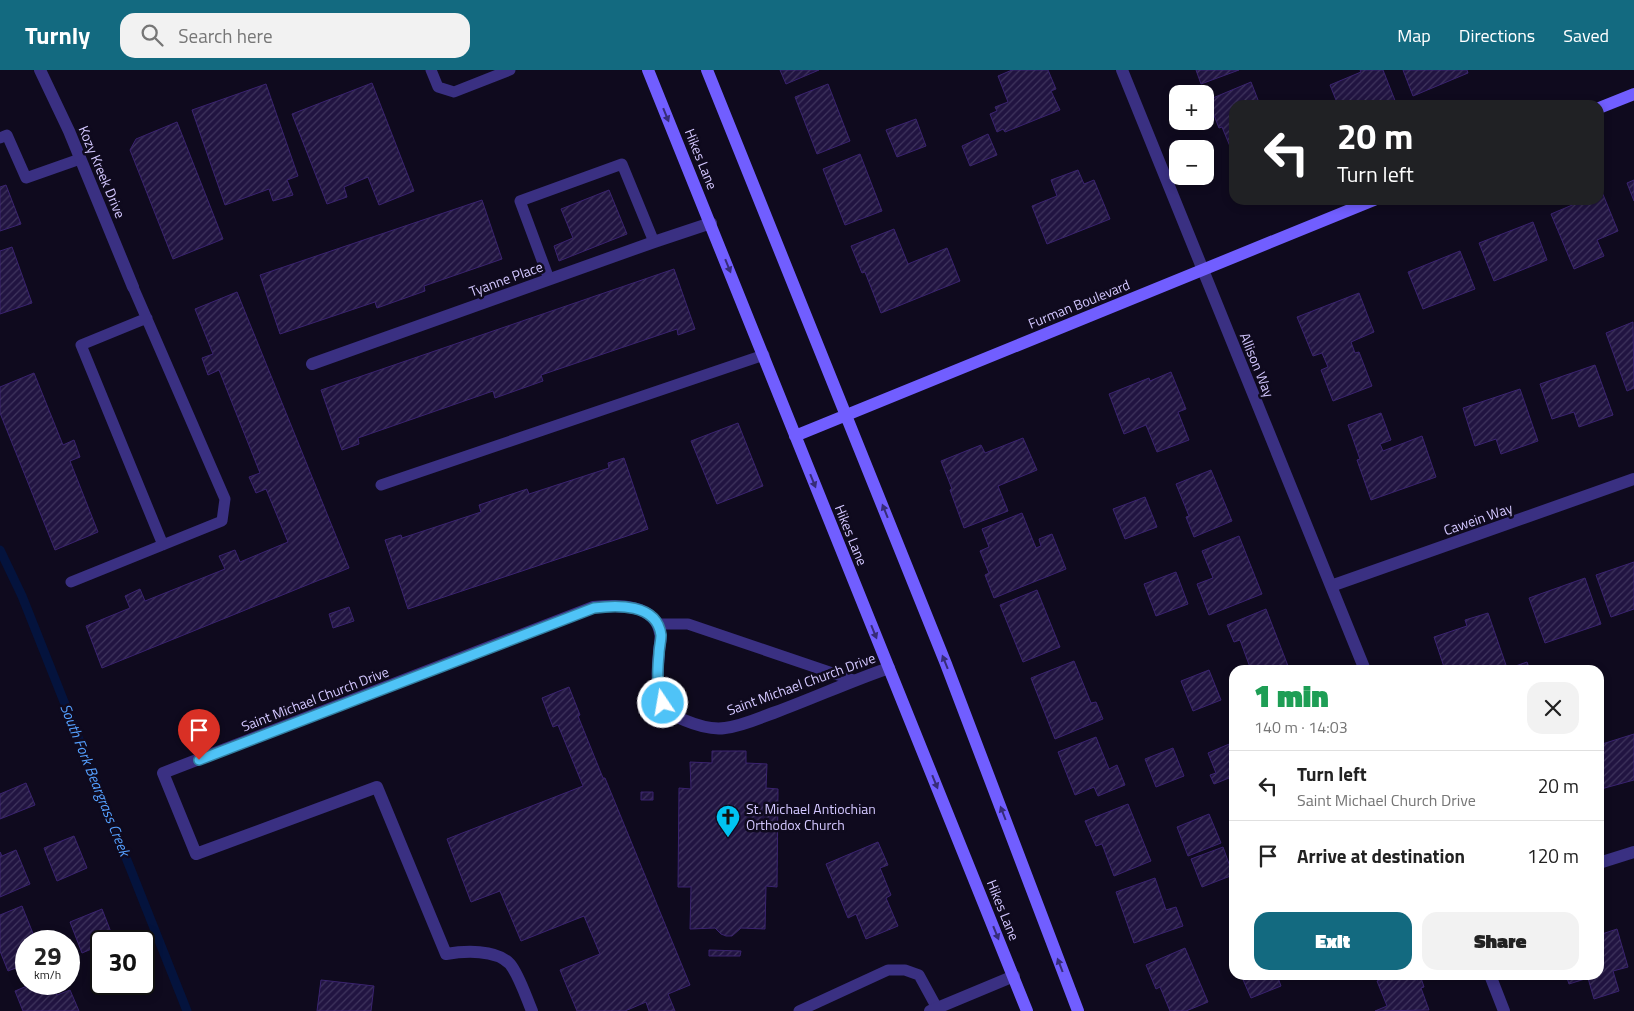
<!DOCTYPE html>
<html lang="en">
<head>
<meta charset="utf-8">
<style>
  :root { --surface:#fff; --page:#f2f2f2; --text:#222; --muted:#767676; --line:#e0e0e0; --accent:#136a80 }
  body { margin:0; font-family:"Titillium Web",sans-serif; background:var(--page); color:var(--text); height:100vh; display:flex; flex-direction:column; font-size:19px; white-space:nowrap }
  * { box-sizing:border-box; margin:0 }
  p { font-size:16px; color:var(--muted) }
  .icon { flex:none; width:28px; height:28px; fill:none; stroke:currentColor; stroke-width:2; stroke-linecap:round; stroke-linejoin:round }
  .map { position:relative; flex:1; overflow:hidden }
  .details { position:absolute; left:1229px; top:595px; width:375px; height:315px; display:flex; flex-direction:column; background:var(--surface); border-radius:15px; box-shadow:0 2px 8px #0003 }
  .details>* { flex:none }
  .banner { position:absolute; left:1229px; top:30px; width:375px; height:105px; border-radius:15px; box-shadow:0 2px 8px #0003; background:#202124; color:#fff; overflow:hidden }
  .tools { position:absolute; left:1169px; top:15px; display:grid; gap:10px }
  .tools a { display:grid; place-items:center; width:45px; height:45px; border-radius:10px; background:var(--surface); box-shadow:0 2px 8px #0003; font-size:25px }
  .speed { position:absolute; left:15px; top:860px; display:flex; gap:10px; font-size:25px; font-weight:700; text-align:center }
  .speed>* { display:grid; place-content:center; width:65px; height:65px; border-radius:50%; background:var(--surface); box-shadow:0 2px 8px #0003; line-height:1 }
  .speed small { font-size:12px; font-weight:400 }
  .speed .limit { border:2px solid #111; border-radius:8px; background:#fff; color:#111 }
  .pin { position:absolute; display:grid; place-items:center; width:42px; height:42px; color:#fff; margin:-51px -21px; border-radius:50% 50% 50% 0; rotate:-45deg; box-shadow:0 0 5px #0007 }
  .pin .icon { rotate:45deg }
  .me { position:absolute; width:55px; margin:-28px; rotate:348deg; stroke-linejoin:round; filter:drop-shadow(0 0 4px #0008) }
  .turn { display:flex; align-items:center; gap:18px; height:105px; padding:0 25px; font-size:22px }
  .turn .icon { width:65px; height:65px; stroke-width:2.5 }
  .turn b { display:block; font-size:35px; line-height:42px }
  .round { display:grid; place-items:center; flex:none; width:52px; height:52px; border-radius:15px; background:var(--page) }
  .headline { display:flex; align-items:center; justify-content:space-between; height:85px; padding:0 25px }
  h1 { font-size:30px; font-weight:800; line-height:38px; color:#1e9e55 }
  .button { display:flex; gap:10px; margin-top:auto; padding:10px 25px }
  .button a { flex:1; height:58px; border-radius:15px; background:var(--accent); color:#fff; font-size:20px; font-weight:800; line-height:58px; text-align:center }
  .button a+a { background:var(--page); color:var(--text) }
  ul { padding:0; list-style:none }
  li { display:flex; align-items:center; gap:15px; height:70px; padding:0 25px; border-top:1px solid var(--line) }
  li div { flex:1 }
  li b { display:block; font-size:19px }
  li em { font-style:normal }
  header { display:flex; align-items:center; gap:30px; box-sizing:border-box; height:70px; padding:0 25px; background:var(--accent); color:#fff }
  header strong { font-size:24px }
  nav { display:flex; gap:28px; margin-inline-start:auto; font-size:18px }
  .search { width:350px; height:45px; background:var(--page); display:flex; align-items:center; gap:12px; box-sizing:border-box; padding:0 18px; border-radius:15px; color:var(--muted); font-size:19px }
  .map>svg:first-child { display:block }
</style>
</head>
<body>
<header>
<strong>Turnly</strong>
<div class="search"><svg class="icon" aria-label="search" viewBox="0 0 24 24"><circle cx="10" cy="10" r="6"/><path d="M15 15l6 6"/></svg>Search here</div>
<nav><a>Map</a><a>Directions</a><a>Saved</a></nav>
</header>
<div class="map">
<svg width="1634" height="941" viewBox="0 0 1634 941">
  <defs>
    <pattern id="building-hatch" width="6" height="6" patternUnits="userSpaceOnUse" patternTransform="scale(1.25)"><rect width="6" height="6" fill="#211441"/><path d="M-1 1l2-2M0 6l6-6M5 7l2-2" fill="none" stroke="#40355e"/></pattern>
  </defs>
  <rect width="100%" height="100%" fill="#0f0a1e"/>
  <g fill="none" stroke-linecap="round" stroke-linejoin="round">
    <path stroke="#04133d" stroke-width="9" d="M0,480L22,526L187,941"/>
  </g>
  <path fill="url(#building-hatch)" stroke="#3a236f" d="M780,0H819L786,14Z
    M1012,0H1048L1056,19L1051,21L1060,40L1005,62L1003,59L997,62L990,44L997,41L995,37L1008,32L998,6Z
    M1196,0H1239L1201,14Z
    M1360,0H1383L1396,33L1392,35H1338L1330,15L1361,2Z
    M1403,0H1467L1468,3L1413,26Z
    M1251,12L1260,35H1234V86L1222,57L1219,58L1208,30Z
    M372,13L414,121L379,135L368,107L344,117L347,127L327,134L292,44Z
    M266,14L298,106L287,110L293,125L273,131L269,119L225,135L192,40Z
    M828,14L850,71L817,84L795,27Z
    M916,49L926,76L897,87L886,60Z
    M177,52L223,169L173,189L130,80L136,69Z
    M988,64L997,85L970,96L962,76Z
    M860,84L882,141L845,155L823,99Z
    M1078,100L1084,114L1094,110L1110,149L1047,174L1032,136L1057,126L1051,110Z
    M1634,110V131L1627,113Z
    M6,115L21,154L0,161V117Z
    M609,120L627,164L559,191L554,176L573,168L561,139Z
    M1602,122L1618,161L1597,170L1604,186L1574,199L1551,144L1584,130H1599V124Z
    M482,130L502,189L424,216L425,221L377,238L375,232L280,264L260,205Z
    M1533,152L1547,190L1494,211L1479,173Z
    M894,159L908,194L947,178L960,211L881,243L865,202L862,203L851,176Z
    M12,177L32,233L0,244V181Z
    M1460,181L1475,219L1423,239L1408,202Z
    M674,199L695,259L678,265L677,259L541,305L543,311L495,328L493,321L358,368L359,374L342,380L321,320Z
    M237,222L349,498L102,598L86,556L130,538L125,526L140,519L145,531L225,499L219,486L235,480L240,492L288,472L266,419L256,423L249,407L260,403L219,300L208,305L202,288L213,284L195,239Z
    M1359,223L1374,262L1351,272L1355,283L1359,282L1372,316L1333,331L1321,300L1328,297L1322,283L1313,286L1297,247Z
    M1633,252L1634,318L1627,321L1606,263Z
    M1595,295L1613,345L1579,357L1574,342L1552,349L1540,314Z
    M1171,302L1186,339L1178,342L1189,370L1157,382L1146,355L1124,364L1109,324L1149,308L1150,311Z
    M34,303L63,375L74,370L80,387L70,391L98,462L55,480L0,343V317Z
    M1520,319L1538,371L1501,384L1496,369L1475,376L1463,338Z
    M1381,343L1391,370L1380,374L1383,381L1422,366L1436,407L1371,430L1357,390L1360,389L1348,355Z
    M738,353L763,416L717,434L691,371Z
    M1023,368L1037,400L998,416L1008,441L964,458L950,420L952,419L941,391L981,375L985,383Z
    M624,388L648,459L408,539L385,470L401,465L402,468L481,442L479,435L527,419L529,424L609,398L608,393Z
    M1211,400L1232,451L1194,467L1186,447L1189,446L1176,414Z
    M1145,427L1157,457L1125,469L1113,439Z
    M1022,443L1036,478L1041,476L1039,469L1052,464L1066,499L994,528L985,505L989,503L980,481L989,477L982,459Z
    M1239,466L1262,524L1209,545L1197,514L1213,508L1202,481Z
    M1634,492V539L1611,547L1596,505Z
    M1176,502L1188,534L1156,546L1144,514Z
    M1585,508L1601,554L1545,573L1529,528Z
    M1037,520L1060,577L1023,592L1000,535Z
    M349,537L354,551L333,558L329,544Z
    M1266,539L1288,596L1277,600H1251L1240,570L1234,572L1227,555Z
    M1488,543L1507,598L1502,600H1445L1434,567L1467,556L1465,550Z
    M1074,591L1091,633L1096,632L1103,649L1055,669L1031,608Z
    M1527,592L1530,600H1504Z
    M1209,600L1221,630L1193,641L1181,611Z
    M569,617L580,645L578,646L603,708H605L690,915L668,924L675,941H649L646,932L625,941H577L560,900L600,884L584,846L521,871L500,821L471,832L447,769L583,716L558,655L553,657L542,628Z
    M1634,664V710L1601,719L1599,710V675Z
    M1096,667L1109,699L1117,695L1125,715L1098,726L1094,717L1075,725L1058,682Z
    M1234,672V706L1214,714L1210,705L1216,703L1208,683Z
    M1173,678L1184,706L1156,717L1145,689Z
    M712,681H746V693L767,694L766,718L778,719L777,817L766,816L765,859L741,858L732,866H726L721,864L715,858L690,859L691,817H678L679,718L691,719L690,692L712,693Z
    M26,713L35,735L0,749V724Z
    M641,722H653V730H641Z
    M1128,734L1151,791L1114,806L1102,774L1096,776L1085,751Z
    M1209,744L1221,773L1188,786L1177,757Z
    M74,766L87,798L57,811L44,778Z
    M878,772L888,795L880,798L891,825L886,828L898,856L866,869L856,844L848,848L826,794Z
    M1223,777L1233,805L1202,817L1191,789Z
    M16,780L30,814L0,827V782L2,786Z
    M1155,808L1166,840L1176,837L1183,856L1134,873L1116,822Z
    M22,836L36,871H26V894L8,901L0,881V845Z
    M102,839L114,870L101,871V875L82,883L70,852Z
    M1617,859L1628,897L1613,901L1619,921L1594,929L1588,908L1569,914L1566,905H1599V865Z
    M1185,878L1208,932L1186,941H1170L1160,917L1156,919L1146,895Z
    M709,880L741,881L740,886H709Z
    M1241,905H1277L1281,916L1251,928Z
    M1391,905H1415L1417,910L1421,908L1424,917L1421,918L1429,940L1375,941L1387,936L1377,911Z
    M321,910L374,916L371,941H317Z
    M32,914H52L57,925L70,920L79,941H23L15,921Z"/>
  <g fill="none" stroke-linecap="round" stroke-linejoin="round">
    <path stroke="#3a3082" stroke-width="11" d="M431,0L438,17L454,22L510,0
      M0,68L7,65L26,108L80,89
      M549,209L520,131L622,94L654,172
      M147,248L81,275L163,475
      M381,415L764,285
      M71,512L222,451L225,429L133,217
      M658,554H688L853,610
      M799,941L888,900H905L919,905L937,938"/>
    <path stroke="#3a3082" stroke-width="12" d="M40,0L69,61L133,217
      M1122,0L1365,600
      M312,294L654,172L711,153
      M1331,516L1634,409
      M1599,793L1634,782
      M1490,905L1504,941
      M532,941C526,927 519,905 510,894C496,879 464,881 446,884L377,717L196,784L163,703L593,537C617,535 655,533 660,563C662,569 659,576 659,582C656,609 655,639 684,650C696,655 712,660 725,658C743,656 759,648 776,642C814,628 851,611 889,598
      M930,941L1014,906"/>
    <path stroke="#715eff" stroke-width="12" d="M648,0L1027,941
      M707,0L946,594L1078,941
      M1599,38L1634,24
      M795,366L1374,130"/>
  </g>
  <defs><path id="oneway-solid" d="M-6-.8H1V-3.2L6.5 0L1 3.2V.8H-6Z" transform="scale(1.25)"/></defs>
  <g fill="#362c78">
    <use href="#oneway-solid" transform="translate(666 45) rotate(68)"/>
    <use href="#oneway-solid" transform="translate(728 196) rotate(68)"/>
    <use href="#oneway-solid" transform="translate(813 411) rotate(68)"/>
    <use href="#oneway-solid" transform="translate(885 441) rotate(-112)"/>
    <use href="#oneway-solid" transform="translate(874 562) rotate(68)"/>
    <use href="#oneway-solid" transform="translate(945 592) rotate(-112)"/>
    <use href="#oneway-solid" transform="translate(935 712) rotate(68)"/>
    <use href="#oneway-solid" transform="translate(1003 743) rotate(-111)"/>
    <use href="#oneway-solid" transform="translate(996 863) rotate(68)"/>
    <use href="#oneway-solid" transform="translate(1060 895) rotate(-111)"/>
  </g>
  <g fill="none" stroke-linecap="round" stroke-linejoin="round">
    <defs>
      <path id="route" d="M199,690L594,538C616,535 657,533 661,565C661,571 659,578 659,584C657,604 657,614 663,633"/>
    </defs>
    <use href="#route" stroke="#337fa1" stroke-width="12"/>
    <use href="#route" stroke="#4fc3f7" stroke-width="9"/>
  </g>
  <defs>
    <symbol id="church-pin" viewBox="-11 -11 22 30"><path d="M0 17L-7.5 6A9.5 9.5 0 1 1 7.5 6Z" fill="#00c3f2" stroke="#0f0a1e"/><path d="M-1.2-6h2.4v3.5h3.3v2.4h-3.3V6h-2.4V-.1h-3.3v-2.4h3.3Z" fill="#111"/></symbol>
  </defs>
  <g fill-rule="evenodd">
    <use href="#church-pin" x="714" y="733" width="28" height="38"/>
  </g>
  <g text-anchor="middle" stroke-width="5" stroke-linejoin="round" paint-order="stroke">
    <g font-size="14" fill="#d3c7ff" stroke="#0f0a1e">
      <text transform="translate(701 89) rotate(68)" y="5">Hikes Lane</text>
      <text transform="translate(102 102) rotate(67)" y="5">Kozy Kreek Drive</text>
      <text transform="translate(506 209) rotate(-20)" y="5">Tyanne Place</text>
      <text transform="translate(1079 234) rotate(-22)" y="5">Furman Boulevard</text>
      <text transform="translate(1257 295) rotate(68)" y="5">Allison Way</text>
      <text transform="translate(1478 449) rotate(-19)" y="5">Cawein Way</text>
      <text transform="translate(851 465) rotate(68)" y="5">Hikes Lane</text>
      <text transform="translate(801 614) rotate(-20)" y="5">Saint Michael Church Drive</text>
      <text transform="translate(315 629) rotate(-21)" y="5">Saint Michael Church Drive</text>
      <text transform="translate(1003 840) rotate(68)" y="5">Hikes Lane</text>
    </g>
    <g font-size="14" fill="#d3c7ff" stroke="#0f0a1e" text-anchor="start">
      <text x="746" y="744">St. Michael Antiochian<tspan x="746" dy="16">Orthodox Church</tspan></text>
    </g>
    <g font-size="15" font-style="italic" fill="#55a0ff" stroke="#0f0a1e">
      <text transform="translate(95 710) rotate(68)" y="5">South Fork Beargrass Creek</text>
    </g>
  </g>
</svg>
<div class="tools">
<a>+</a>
<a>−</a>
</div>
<div class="speed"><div>29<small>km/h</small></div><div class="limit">30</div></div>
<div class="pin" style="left:199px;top:690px;background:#d93025"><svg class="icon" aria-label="arrive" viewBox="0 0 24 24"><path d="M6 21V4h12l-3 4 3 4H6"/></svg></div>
<svg class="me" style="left:663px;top:633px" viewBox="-20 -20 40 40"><circle r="17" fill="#4fc3f7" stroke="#fff" stroke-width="3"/><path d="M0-11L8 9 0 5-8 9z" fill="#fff"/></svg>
<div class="banner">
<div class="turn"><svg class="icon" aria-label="left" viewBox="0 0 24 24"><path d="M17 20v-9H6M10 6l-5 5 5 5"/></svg><div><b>20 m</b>Turn left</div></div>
</div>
<section class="details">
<div class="headline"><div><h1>1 min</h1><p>140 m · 14:03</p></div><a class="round"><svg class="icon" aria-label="close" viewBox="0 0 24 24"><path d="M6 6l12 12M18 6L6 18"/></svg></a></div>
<ul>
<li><svg class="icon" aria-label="left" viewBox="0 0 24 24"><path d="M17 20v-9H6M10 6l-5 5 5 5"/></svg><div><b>Turn left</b><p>Saint Michael Church Drive</p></div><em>20 m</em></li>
<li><svg class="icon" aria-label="arrive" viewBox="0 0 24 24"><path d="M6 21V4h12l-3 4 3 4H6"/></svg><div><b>Arrive at destination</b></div><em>120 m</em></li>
</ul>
<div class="button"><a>Exit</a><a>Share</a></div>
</section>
</div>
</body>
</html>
